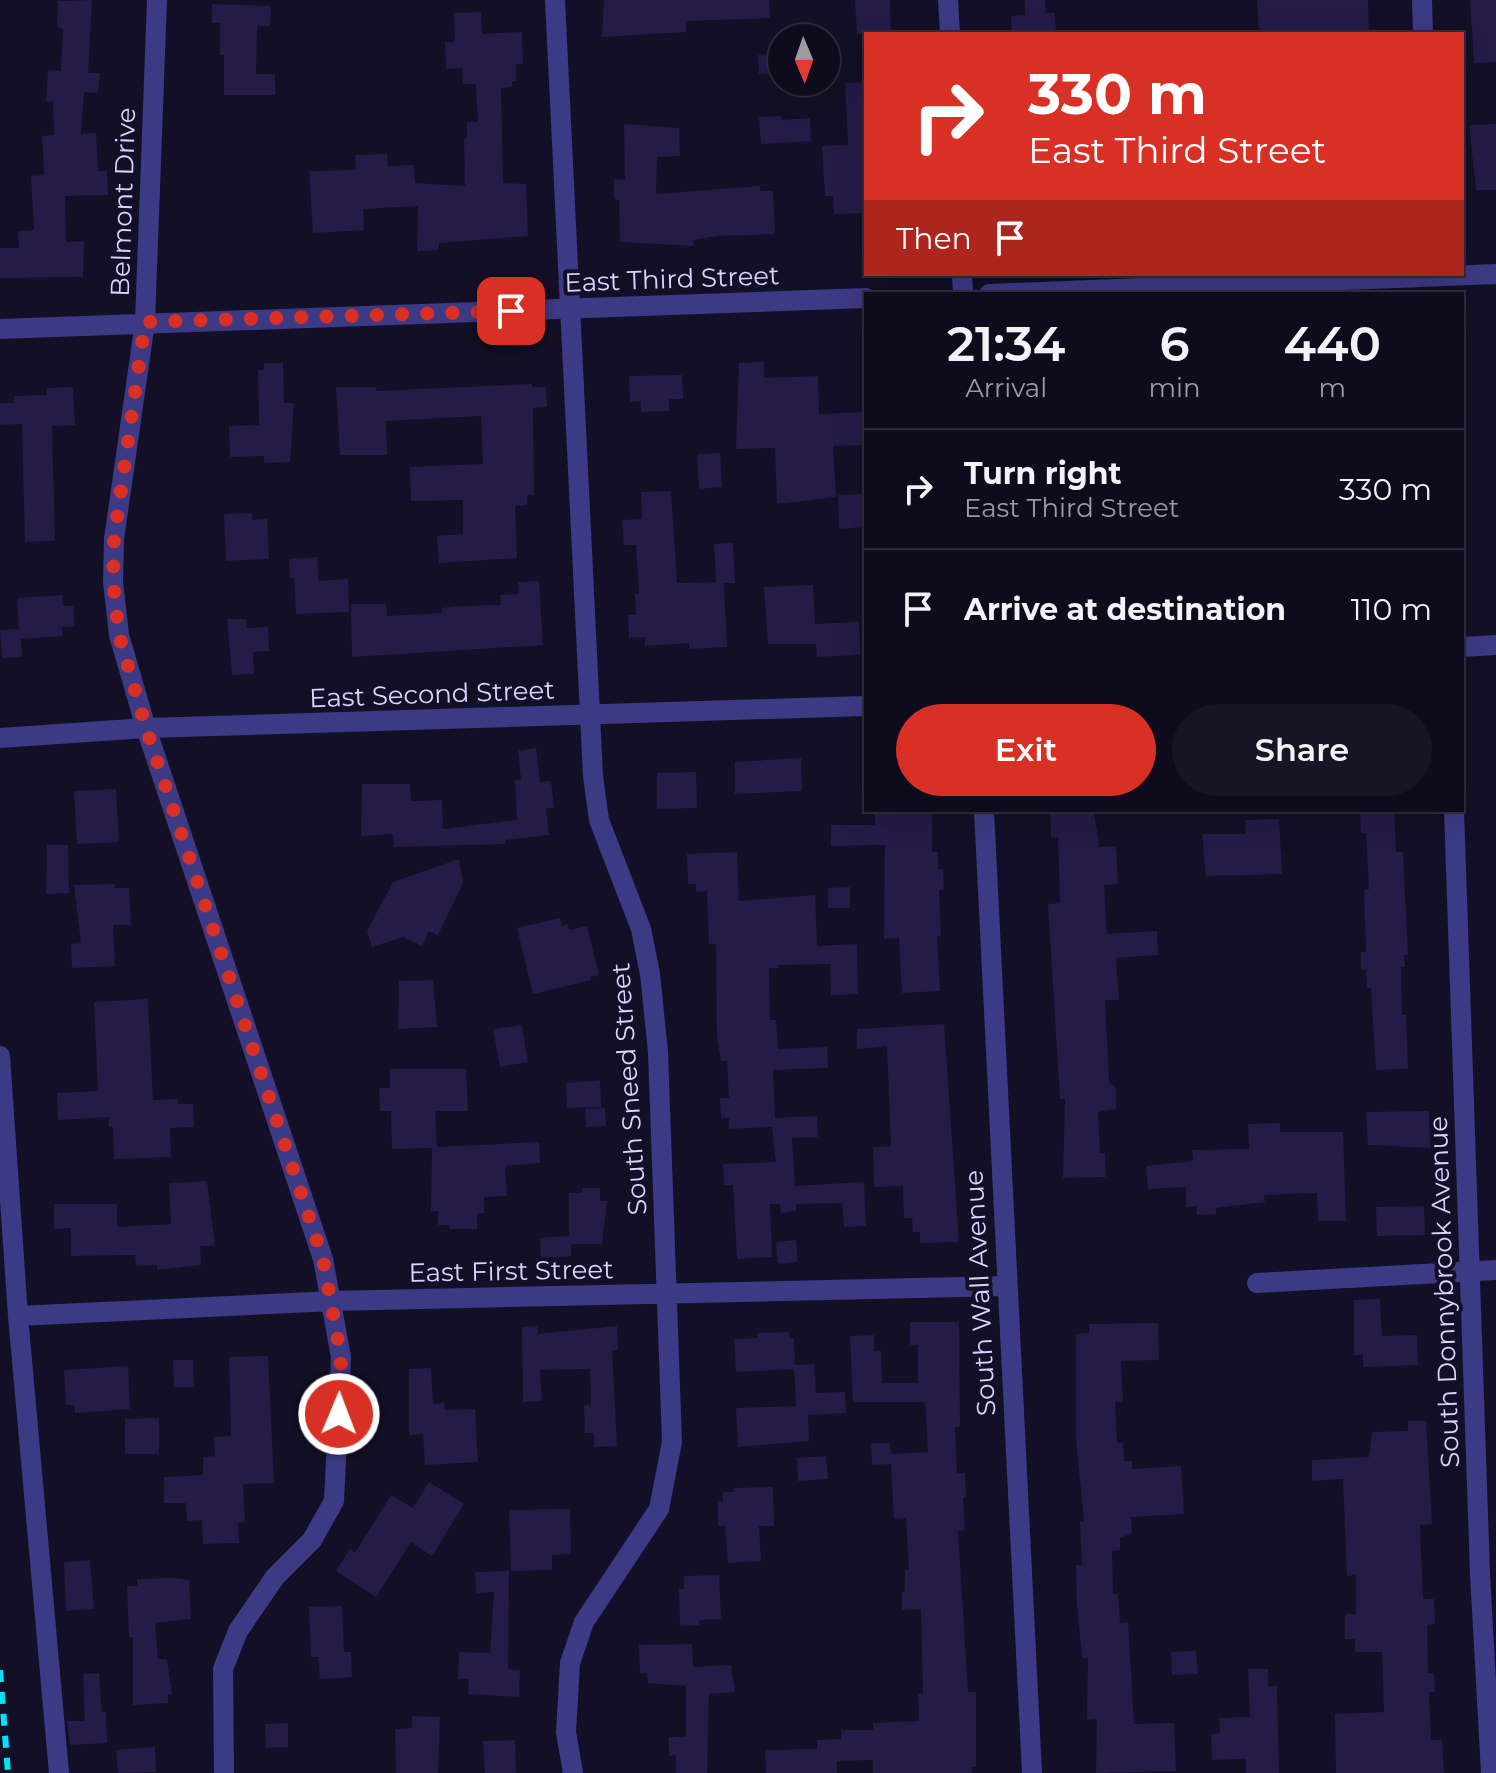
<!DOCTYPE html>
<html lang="en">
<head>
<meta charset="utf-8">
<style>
  :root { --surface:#0e0b1c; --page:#171425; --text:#f1f3f6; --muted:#9b9ba3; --line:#2e2b3b; --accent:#d93025 }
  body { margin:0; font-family:Montserrat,sans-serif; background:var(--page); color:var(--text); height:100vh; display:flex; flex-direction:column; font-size:30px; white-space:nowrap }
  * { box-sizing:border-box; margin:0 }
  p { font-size:26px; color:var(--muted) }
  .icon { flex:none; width:44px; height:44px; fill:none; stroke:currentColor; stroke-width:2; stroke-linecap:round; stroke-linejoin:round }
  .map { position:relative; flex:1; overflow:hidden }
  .side { position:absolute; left:864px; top:292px; width:600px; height:520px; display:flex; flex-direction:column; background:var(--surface); border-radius:0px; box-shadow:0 8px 32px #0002,0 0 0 2px var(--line) }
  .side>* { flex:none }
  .hud { position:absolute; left:864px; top:32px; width:600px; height:244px; border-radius:0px; box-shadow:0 8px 32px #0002,0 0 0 2px var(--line); background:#d93025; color:#fff; overflow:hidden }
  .needle { width:52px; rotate:178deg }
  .fabs { position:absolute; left:768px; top:24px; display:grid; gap:16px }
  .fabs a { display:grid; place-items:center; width:72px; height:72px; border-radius:50%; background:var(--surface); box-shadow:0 8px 32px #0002,0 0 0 2px var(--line); font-size:40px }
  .pin { position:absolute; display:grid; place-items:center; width:68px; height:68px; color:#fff; margin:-34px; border-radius:16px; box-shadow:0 4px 12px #0006 }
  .me { position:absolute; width:88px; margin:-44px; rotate:1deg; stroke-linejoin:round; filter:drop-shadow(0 0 6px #0008) }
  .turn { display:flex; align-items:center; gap:28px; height:168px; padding:0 32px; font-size:36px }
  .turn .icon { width:104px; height:104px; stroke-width:2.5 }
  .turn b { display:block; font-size:56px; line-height:68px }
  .then { display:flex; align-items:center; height:76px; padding:0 32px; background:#0003; gap:16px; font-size:30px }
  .eta { display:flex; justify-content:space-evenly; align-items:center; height:136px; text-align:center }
  .eta b { font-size:48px; font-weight:600; line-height:56px }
  .cta { display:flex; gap:16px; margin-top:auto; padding:16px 32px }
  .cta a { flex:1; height:92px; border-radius:48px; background:var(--accent); color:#fff; font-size:32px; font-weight:600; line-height:92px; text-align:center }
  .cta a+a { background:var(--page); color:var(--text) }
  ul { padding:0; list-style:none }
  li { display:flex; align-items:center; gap:24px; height:120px; padding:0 32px; border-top:2px solid var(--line) }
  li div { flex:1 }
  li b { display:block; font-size:30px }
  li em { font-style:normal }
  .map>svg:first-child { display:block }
</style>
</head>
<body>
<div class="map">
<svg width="1496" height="1773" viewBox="0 0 1496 1773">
  <rect width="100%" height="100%" fill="#130f26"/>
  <path fill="#241b47" d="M92,0L88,73H100L98,93L84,92L81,134L96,133L98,171H107L108,195L65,196L66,242L84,241L83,277L0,278V248H19L18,231L34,230L31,176L44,175L42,136L54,135L53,102L46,101L48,70L61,71L63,29L59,28L57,22L58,1Z
    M604,0H769L770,18L686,21V32L602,37Z
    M855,0H890L891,31L857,34Z
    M1025,0H1045L1046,13H1055L1056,31L1012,34L1011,16L1025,15Z
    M1257,0H1368L1369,34L1259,32Z
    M1470,0H1496V62L1474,63Z
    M212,4L271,6L270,26H257L256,74H275V95H224V55H220V23H212Z
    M481,12L482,34L522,32L523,64H516V81H512V87L501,88L503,183L526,184L528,236L439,243V250L417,251L418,206L363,209L364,230L313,233L309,171L356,170L355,155L387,154L388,166L414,165L415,183L465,186L464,139L467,138V122H478L476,84H463L462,68L446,69L445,42H455L454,13Z
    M778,53L779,73L759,74L758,55Z
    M866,82V213L834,214L833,196H825L822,146L848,145L845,83Z
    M781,116L782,120L810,118L811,141L761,144L759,117Z
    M624,124L679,128L680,156L657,157L656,194L760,186V191H773L775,234L718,236L693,240L694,246L620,242L619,200L614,199V179L625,180Z
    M1496,124V190H1476L1469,125Z
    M764,362V378L818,376L819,414L866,412V445L833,446L836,497L777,504L775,448L736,449L739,363Z
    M264,363H283L284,403H294L290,462L264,463V456L230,457L229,426L259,425L258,370H264Z
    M682,375L683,399H669V411L641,412V401L630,402L629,376Z
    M532,384V387H546L547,407L533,408L534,495H527V505L515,506L517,558L439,563L437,536L463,534V500L411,501L410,467L483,464L481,416L386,421L387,455H340L336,387H376V391Z
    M73,387L75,425L52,426L55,541L25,542L22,424L0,425V403H14V396L47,395V388Z
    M720,453L722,487L699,489L697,454Z
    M671,491L677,583L716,582L714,544L733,543L735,583H724L727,647L689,649V643L645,646V637L629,638L628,615H636L635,594H639L636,545H624L622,520L642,519L641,492Z
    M862,494L866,498V527L839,529L838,495Z
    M252,513V520L267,519L269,559L226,561L224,514Z
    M317,557L319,581L348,579L349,612L296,614L294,578H290L289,559Z
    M539,581L543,645L352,657L351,604H386L387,616L442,613V608L459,606L501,605L500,595L519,594L518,582Z
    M813,585L815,624L859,622L860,655L817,657L816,644H768L764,587Z
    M62,595L63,606H73L75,626L62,627L63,636L21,639L22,657L2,658L0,630L19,629L17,598Z
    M227,619H246V628L268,627L269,651L253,652L254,674L232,675Z
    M536,748L540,782L551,781L554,808H546L549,835L505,840V844L394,847L393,834L361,836L362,784H410L411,801L442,800L443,829L517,820L515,780L521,779L518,751Z
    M801,758L802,791L735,794V762Z
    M696,772L697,808L657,809V773Z
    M116,789L119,842L77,844L74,791Z
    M875,810H932V852H938V869H943L944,890H939L941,936H937L940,991L902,993L899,938L884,939L885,845L831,846V825H875Z
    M1050,810H1094L1099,847L1116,846L1118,884L1104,885L1107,934L1157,931L1158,955L1116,958L1119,1000H1105L1109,1082L1116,1088V1109L1098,1112L1100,1153H1105L1106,1177L1063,1178L1065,1099H1060L1048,904L1060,903L1058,837L1051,838Z
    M1360,810H1394L1396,852H1403L1408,955H1404L1405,967H1401L1402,1015H1406L1408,1069L1376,1070L1371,988L1367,989L1366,969L1361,970V952H1366L1364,890L1369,889L1366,833H1361Z
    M1279,819L1282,874L1206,876L1202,834H1246L1245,820Z
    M47,845H68L69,893L46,894Z
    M737,852L739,901L815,895L817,946L857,944L858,994L831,995L830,964L778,965V968H769L770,1020H776L778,1049L827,1047L828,1068L773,1070L775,1118L817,1116L818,1137L792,1138L795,1186L864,1182L866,1226L844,1227L842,1203L796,1204V1211L781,1213L780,1204H770L772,1257L737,1259L733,1185H724L723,1164L776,1162L772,1127L729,1129V1118H721L720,1098H729L727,1061H721L717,1036L716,944H709L707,891L696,892V884H688L687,854Z
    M459,859L463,883L438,935L429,931L422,946L403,937L372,947L367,931L393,882Z
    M115,884V888H129L131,925H113L115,966L72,968L71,944L81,943L74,885Z
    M850,887V908H828V888Z
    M560,918L562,926L568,924L569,930L587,926L599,975L591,977V980L533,994L517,928Z
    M433,980L437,1027L398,1029L399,981Z
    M148,999L153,1100L178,1099V1104H193L194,1127L170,1128L171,1157L114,1159L113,1127H109V1117L58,1120L57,1093L98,1091L94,1002Z
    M944,1024L959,1242L920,1243V1232H913L912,1218H904L903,1186L874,1187L873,1147L891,1146L887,1046L857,1049V1029Z
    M522,1025L528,1062L500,1067L493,1029Z
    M390,1069H466L468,1111H435L437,1147L539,1142L540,1163L505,1166L507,1196L484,1197V1213H477V1229H449V1225H438V1211L431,1212L432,1148L392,1149L391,1111H380L379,1088H390Z
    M600,1080L601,1107L567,1108L566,1083Z
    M605,1108L606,1126L586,1127L585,1109Z
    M1429,1111L1430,1148L1368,1145L1366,1112Z
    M1280,1123V1132H1343L1346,1221H1318L1317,1193L1264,1195L1265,1202L1216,1208V1214L1197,1215V1206L1186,1207V1187L1148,1189L1146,1166L1193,1161L1192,1150L1249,1149L1248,1124Z
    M207,1181L215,1246H200L201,1265L157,1270V1265L136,1266L135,1255L71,1256V1228L54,1229V1204H117V1227L171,1224L169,1183Z
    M582,1188H600V1201H607L602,1244H571V1256L541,1258L540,1238L569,1236V1193H582Z
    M1424,1206L1425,1235L1377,1236L1376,1207Z
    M796,1240L798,1262L778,1264L776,1242Z
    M1380,1299L1382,1336L1417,1335L1418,1365L1363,1367V1355H1354V1300Z
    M910,1322H959L960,1427H955L957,1473H965L966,1497L963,1498L965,1530L958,1531L968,1692H976V1767H972V1773H873V1760L837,1761V1773H766L765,1750L817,1749V1740L841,1739V1730H873V1723L919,1721L918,1694H923L921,1609L902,1610V1592L905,1591V1570H909L906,1518L894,1519L891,1464L872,1465L871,1443H890L891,1454L928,1452L925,1402H853L850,1336L874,1335V1351H881L882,1383H918V1345H910Z
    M1158,1323L1159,1360L1121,1361L1123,1402H1115L1117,1443H1123L1124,1461H1132V1469L1181,1466L1184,1514L1131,1517L1132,1533L1120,1538V1550L1112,1551L1113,1594H1118L1120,1623L1128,1622L1134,1724L1174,1723L1176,1771L1096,1773L1097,1719L1087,1720L1088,1658H1082L1077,1605L1076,1565H1082L1080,1522H1084L1076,1438V1334L1089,1333V1324Z
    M537,1326L538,1334L617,1326L618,1350H612L617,1446L594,1447V1433H585L584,1406L591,1405L590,1369L540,1370L542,1401L523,1402L522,1327Z
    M789,1332V1338H794L795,1365L814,1364L816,1393L845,1392L846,1413L808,1415L809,1441L738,1447L736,1408L796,1406L794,1369L736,1372L734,1339L758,1338L757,1333Z
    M268,1356L274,1483L243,1484L245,1522L238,1523L239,1543L203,1544L202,1520L187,1521L186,1503H164V1477L203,1475V1457L215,1456L214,1437L231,1436L229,1357Z
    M173,1360H193L194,1387H174Z
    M128,1366L130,1409L75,1413V1405H66L64,1370Z
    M431,1368L433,1404L444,1403L445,1410L475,1409L478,1462L425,1465L423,1434L409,1435V1369Z
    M159,1418V1454H125V1419Z
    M1408,1421H1426L1432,1524L1420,1525L1423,1599H1434L1435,1624L1427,1625L1428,1673H1434L1435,1692H1429L1431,1740H1442L1444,1773H1336L1335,1714L1384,1712L1382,1652H1355V1639H1345V1614H1356V1575L1347,1576L1343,1479L1312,1481V1460L1369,1457L1372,1432L1408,1431Z
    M826,1456L828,1479L798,1481L797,1458Z
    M429,1482L464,1504L432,1556L411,1542L376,1597L336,1571L350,1549L355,1553L391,1495L413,1508Z
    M773,1487L774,1526H759L761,1561L728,1563L725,1526H718V1501H723V1492H734L733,1488Z
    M570,1509L571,1554L552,1555V1570L511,1571L509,1510Z
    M90,1560L94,1609L66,1611L64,1562Z
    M509,1571L508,1669L520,1670L519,1697L468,1694L469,1679H458L459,1652L490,1653L494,1592L476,1593L475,1572Z
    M719,1575L721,1619L699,1620V1625L680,1626L679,1589H684V1576Z
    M174,1578L189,1580L191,1619L155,1623L158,1659H167L172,1694H168V1703L133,1705V1637H129L127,1586H137V1579Z
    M342,1606L344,1652H351L352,1677L320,1679L318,1657H311L309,1607Z
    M692,1644L693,1667L731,1665L735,1692L709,1694L707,1773H676V1755L669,1756V1737H686V1686L648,1683L647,1673L640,1674L639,1645Z
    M1196,1651L1198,1674L1172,1675L1171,1652Z
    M1248,1669H1268V1686H1277L1279,1773H1246V1759L1212,1760L1211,1734L1220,1733L1219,1718L1250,1717Z
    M99,1673L102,1712H106L107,1743L70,1745L67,1721H85L83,1674Z
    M412,1716L440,1717L438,1773H396L395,1729L412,1728Z
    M288,1723V1747L266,1748L265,1724Z
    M515,1740L516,1773H485L483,1741Z
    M155,1747L156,1772L118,1773L116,1750Z"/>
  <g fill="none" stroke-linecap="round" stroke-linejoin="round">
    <path stroke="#3d3a85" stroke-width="20" d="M157,0L145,322L114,539L113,582L119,635L146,728L323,1259L341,1357L334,1501L312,1540L275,1577L238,1631L223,1669L224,1773
      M555,0L593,776L599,820L641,929L650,974L658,1052L672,1442L659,1509L584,1622L570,1663L566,1732L573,1773
      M948,0L950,34
      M1422,0L1423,34
      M962,274L963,294
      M989,294L1496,274
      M0,329L866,298
      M1462,647L1496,645
      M0,738L146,728L866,706
      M984,810L1032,1773
      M1454,810L1480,1574L1491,1773
      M0,1056L18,1316L59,1773
      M1257,1283L1496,1270
      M18,1316L333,1301L1005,1286"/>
    <path stroke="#00e5ff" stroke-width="6" stroke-dasharray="12 10" stroke-linecap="butt" d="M0,1670L8,1773"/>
  </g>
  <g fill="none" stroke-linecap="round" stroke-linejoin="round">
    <path stroke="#d93025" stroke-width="14" stroke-dasharray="0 25.2" d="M339,1414L341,1357L323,1259L146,728L119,635L113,582L114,539L145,322L511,311"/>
  </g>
  <g text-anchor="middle" stroke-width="8" stroke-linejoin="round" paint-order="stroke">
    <g font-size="26" fill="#d9d4ff" stroke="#130f26">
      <text transform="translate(123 202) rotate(-88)" y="9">Belmont Drive</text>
      <text transform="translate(672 279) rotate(-2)" y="9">East Third Street</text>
      <text transform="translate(432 694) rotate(-2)" y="9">East Second Street</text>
      <text transform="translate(629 1089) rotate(-94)" y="9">South Sneed Street</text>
      <text transform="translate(511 1271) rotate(-1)" y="9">East First Street</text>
      <text transform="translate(1444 1292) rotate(-92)" y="9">South Donnybrook Avenue</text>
      <text transform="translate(980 1293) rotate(-93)" y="9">South Wall Avenue</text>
    </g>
  </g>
</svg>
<div class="fabs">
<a><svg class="needle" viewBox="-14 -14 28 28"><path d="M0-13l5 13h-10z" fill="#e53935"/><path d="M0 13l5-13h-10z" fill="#9b9ba3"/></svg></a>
</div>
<div class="pin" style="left:511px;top:311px;background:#d93025"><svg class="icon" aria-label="arrive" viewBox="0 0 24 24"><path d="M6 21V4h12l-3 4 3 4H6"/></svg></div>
<svg class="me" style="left:339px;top:1414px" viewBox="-20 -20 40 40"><circle r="17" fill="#d93025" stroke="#fff" stroke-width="3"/><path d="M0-11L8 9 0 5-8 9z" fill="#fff"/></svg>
<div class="hud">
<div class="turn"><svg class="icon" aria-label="right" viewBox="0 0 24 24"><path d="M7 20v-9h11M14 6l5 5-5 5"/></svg><div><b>330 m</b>East Third Street</div></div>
<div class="then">Then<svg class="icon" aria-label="arrive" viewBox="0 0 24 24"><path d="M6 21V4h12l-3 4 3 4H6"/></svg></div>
</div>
<section class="side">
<div class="eta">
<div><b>21:34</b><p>Arrival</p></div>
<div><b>6</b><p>min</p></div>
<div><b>440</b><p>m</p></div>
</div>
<ul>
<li><svg class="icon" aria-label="right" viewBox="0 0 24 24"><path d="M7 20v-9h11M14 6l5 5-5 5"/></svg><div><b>Turn right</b><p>East Third Street</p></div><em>330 m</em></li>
<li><svg class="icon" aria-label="arrive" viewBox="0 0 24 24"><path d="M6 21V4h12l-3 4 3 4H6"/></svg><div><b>Arrive at destination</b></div><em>110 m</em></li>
</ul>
<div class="cta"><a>Exit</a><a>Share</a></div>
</section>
</div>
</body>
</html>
